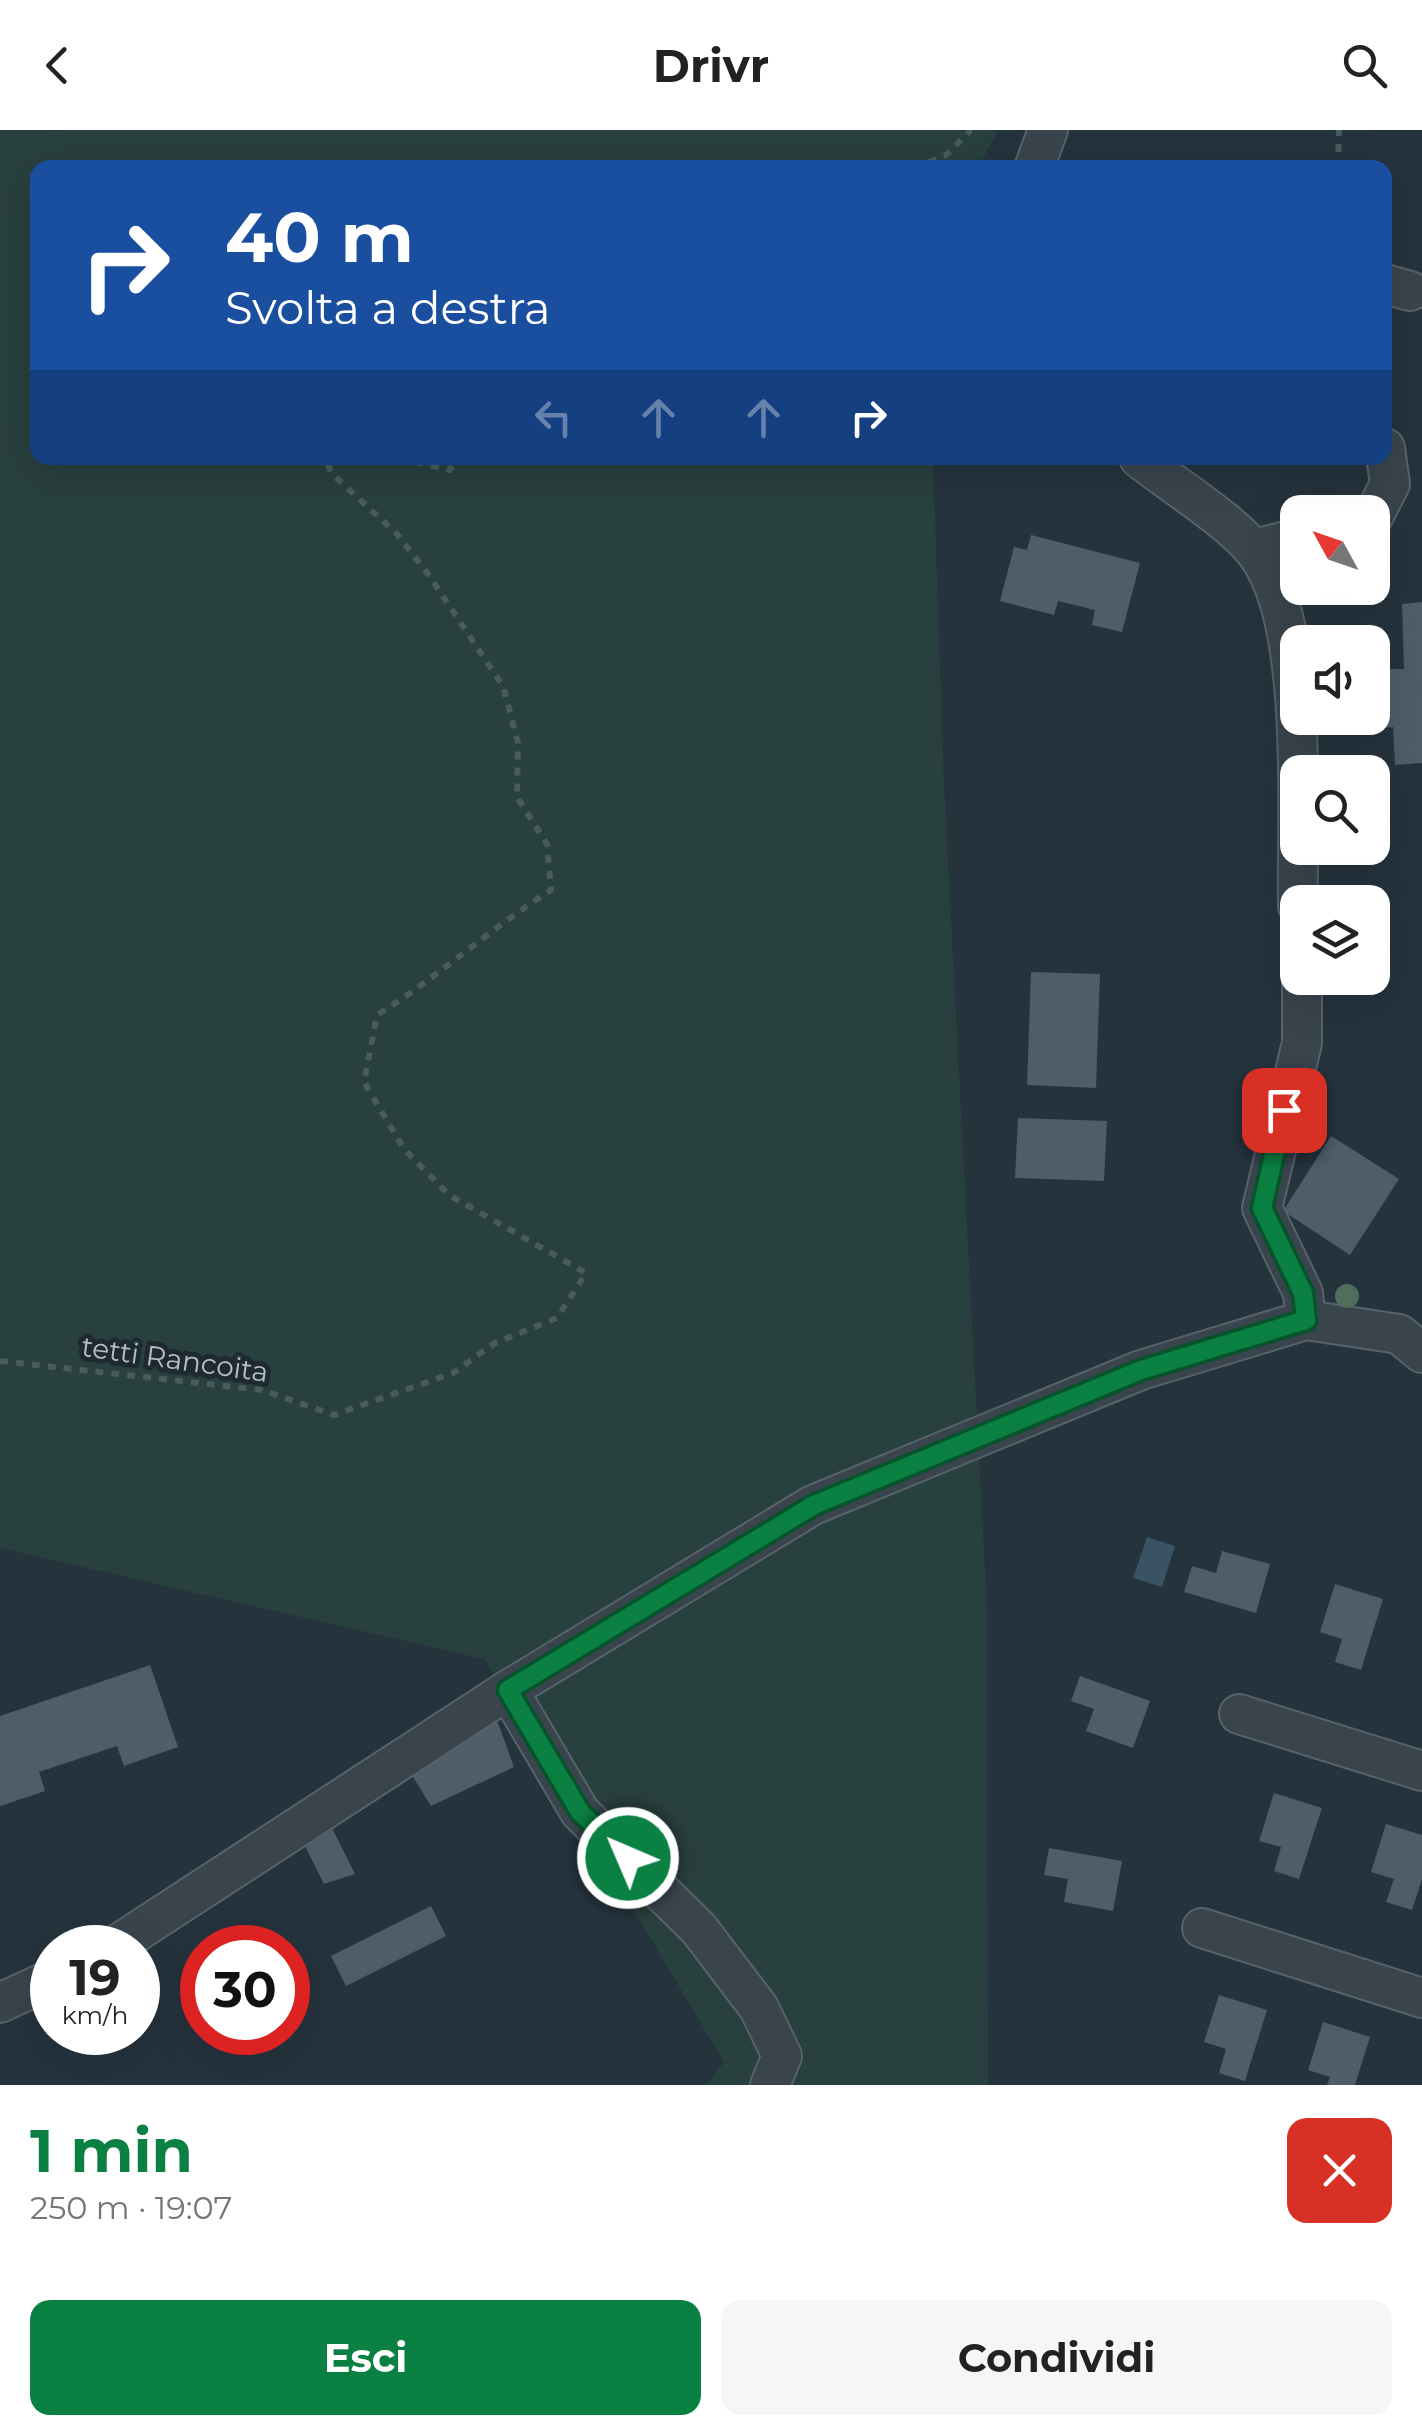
<!DOCTYPE html>
<html lang="it">
<head>
<meta charset="utf-8">
<style>
  :root { --surface:#fff; --page:#f6f6f6; --text:#222; --muted:#767676; --accent:#0b8043 }
  body { margin:0; font-family:Montserrat,sans-serif; background:var(--page); color:var(--text); height:100vh; display:flex; flex-direction:column; font-size:38px; white-space:nowrap }
  * { box-sizing:border-box; margin:0 }
  p { font-size:32px; color:var(--muted) }
  .icon { flex:none; width:55px; height:55px; fill:none; stroke:currentColor; stroke-width:2; stroke-linecap:round; stroke-linejoin:round }
  .map { position:relative; height:1955px; overflow:hidden }
  .sheet { display:flex; flex-direction:column; background:var(--surface); flex:1 }
  .sheet>* { flex:none }
  .hud { position:absolute; left:30px; top:30px; width:1362px; height:305px; border-radius:20px; box-shadow:0 10px 40px #0002; background:#1a4fa0; color:#fff; overflow:hidden }
  .needle { width:65px; rotate:310deg }
  .fabs { position:absolute; left:1280px; top:365px; display:grid; gap:20px }
  .fabs a { display:grid; place-items:center; width:110px; height:110px; border-radius:20px; background:var(--surface); box-shadow:0 10px 40px #0002; font-size:50px }
  .speed { position:absolute; left:30px; top:1795px; display:flex; gap:20px; font-size:50px; font-weight:700; text-align:center }
  .speed>* { display:grid; place-content:center; width:130px; height:130px; border-radius:50%; background:var(--surface); box-shadow:0 10px 40px #0002; line-height:1 }
  .speed small { font-size:25px; font-weight:400 }
  .speed .limit { border:15px solid #d22; background:#fff; color:#111 }
  .pin { position:absolute; display:grid; place-items:center; width:85px; height:85px; color:#fff; margin:-42px; border-radius:20px; box-shadow:0 5px 15px #0006 }
  .me { position:absolute; width:110px; margin:-55px; rotate:315deg; stroke-linejoin:round; filter:drop-shadow(0 0 8px #0008) }
  .turn { display:flex; align-items:center; gap:35px; height:210px; padding:0 30px; font-size:45px }
  .turn .icon { width:130px; height:130px; stroke-width:2.5 }
  .turn b { display:block; font-size:70px; line-height:85px }
  .lanes { display:flex; align-items:center; height:95px; padding:0 30px; background:#0003; justify-content:center; gap:50px; direction:ltr }
  .lanes .off { opacity:.35 }
  .round { display:grid; place-items:center; flex:none; width:105px; height:105px; border-radius:20px; background:var(--page) }
  .summary { display:flex; align-items:center; justify-content:space-between; height:170px; padding:0 30px }
  h1 { font-size:60px; font-weight:700; line-height:75px; color:var(--accent) }
  .primary-button { display:flex; gap:20px; margin-top:auto; padding:20px 30px }
  .primary-button a { flex:1; height:115px; border-radius:20px; background:var(--accent); color:#fff; font-size:40px; font-weight:700; line-height:115px; text-align:center }
  .primary-button a+a { background:var(--page); color:var(--text) }
  header { display:flex; justify-content:space-between; align-items:center; height:130px; padding:0 30px; background:var(--surface); font-size:45px; font-weight:700 }
  .map>svg:first-child { display:block }
</style>
</head>
<body>
<header><svg class="icon" aria-label="back" viewBox="0 0 24 24"><path d="M15 5l-7 7 7 7"/></svg>Drivr<svg class="icon" aria-label="search" viewBox="0 0 24 24"><circle cx="10" cy="10" r="6"/><path d="M15 15l6 6"/></svg></header>
<div class="map">
<svg width="1422" height="1955" viewBox="0 0 1422 1955">
  <rect width="100%" height="100%" fill="#25333d"/>
  <path fill="#28403e" d="M0,0H998L978,38H38V328H933L944,654L987,1479L988,1955H707L724,1932L484,1529L0,1418Z"/>
  <path fill="#395264" d="M1147,1407L1175,1416L1162,1457L1133,1448Z"/>
  <path fill="#4e5d68" d="M1031,405L1140,433L1122,502L1092,495L1095,480L1058,471L1054,485L1000,471L1014,417L1027,420Z
    M1422,472V633L1395,635L1393,597L1375,599V539H1404L1402,474Z
    M1031,842L1100,844L1096,958L1027,955Z
    M1018,988L1107,991L1104,1051L1015,1048Z
    M1331,1006L1399,1049L1350,1125L1283,1081Z
    M1222,1421L1270,1434L1256,1483L1184,1462L1192,1436L1216,1443Z
    M1335,1454L1383,1469L1361,1540L1335,1532L1342,1509L1320,1502Z
    M150,1535L178,1617L124,1636L117,1616L39,1642L45,1661L0,1676V1586Z
    M1080,1546L1150,1571L1133,1618L1086,1601L1094,1579L1071,1571Z
    M494,1582L514,1637L431,1676L408,1639Z
    M1274,1663L1322,1678L1299,1749L1274,1741L1281,1717L1259,1711Z
    M330,1694L355,1744L324,1754L302,1710Z
    M1386,1694L1422,1705V1749L1412,1780L1386,1772L1394,1749L1371,1742Z
    M1049,1718L1122,1731L1113,1781L1064,1772L1068,1749L1044,1745Z
    M431,1776L446,1806L346,1856L331,1826Z
    M1219,1865L1267,1880L1245,1951L1219,1943L1226,1919L1204,1912Z
    M1323,1892L1370,1907L1355,1955H1327L1330,1947L1308,1940Z"/>
  <g fill="none" stroke-linecap="round" stroke-linejoin="round">
    <defs>
      <path id="minor" d="M1034,38L1048,0
        M1385,154L1410,161
        M1139,328C1171,354 1235,393 1257,424C1310,495 1296,686 1298,776
        M1372,389L1390,354L1385,318
        M1254,419L1298,408
        M1302,848V913L1262,1078L1303,1163L1306,1190
        M508,1560L580,1682L699,1799L759,1878L782,1926L770,1955
        M1239,1584L1422,1641
        M1202,1798L1422,1868
        M112,1818L508,1560L813,1375L1141,1240L1306,1190L1399,1204L1422,1223
        M0,1873L52,1849"/>
    </defs>
    <use href="#minor" stroke="#57626b" stroke-width="42"/>
    <path stroke="#475c5b" stroke-width="6" stroke-dasharray="8 8" stroke-linecap="butt" d="M914,38L946,25L971,0
      M1338,38L1339,0
      M400,328L450,340L456,328
      M0,1231L262,1260L334,1285L453,1243L495,1213L557,1188L586,1143L449,1065L404,1019L364,952L377,885C438,847 490,799 551,760L547,714L517,667L518,613L503,556L428,444L396,403L331,343L326,328"/>
    <use href="#minor" stroke="#39444d" stroke-width="38"/>
  </g>
  <circle fill="#506d5d" cx="1347" cy="1166" r="12"/>
  <g fill="none" stroke-linecap="round" stroke-linejoin="round">
    <defs>
      <path id="route" d="M628,1728L580,1682L508,1560L814,1375L1141,1240L1306,1190L1303,1163L1262,1078L1284,980"/>
    </defs>
    <use href="#route" stroke="#07532c" stroke-width="25"/>
    <use href="#route" stroke="#0b8043" stroke-width="18"/>
  </g>
  <g text-anchor="middle" stroke-width="10" stroke-linejoin="round" paint-order="stroke">
    <g font-size="28" fill="#b5bfc8" stroke="#1e2932">
      <text transform="translate(175 1229) rotate(8)" y="10">tetti Rancoita</text>
    </g>
  </g>
</svg>
<div class="fabs">
<a><svg class="needle" viewBox="-14 -14 28 28"><path d="M0-13l5 13h-10z" fill="#e53935"/><path d="M0 13l5-13h-10z" fill="#767676"/></svg></a>
<a><svg class="icon" aria-label="sound" viewBox="0 0 24 24"><path d="M4 9h4l5-4v14l-5-4H4zM17 9q2 3 0 6"/></svg></a>
<a><svg class="icon" aria-label="search" viewBox="0 0 24 24"><circle cx="10" cy="10" r="6"/><path d="M15 15l6 6"/></svg></a>
<a><svg class="icon" aria-label="layers" viewBox="0 0 24 24"><path d="M12 4l9 5-9 5-9-5zM3 14l9 5 9-5"/></svg></a>
</div>
<div class="speed"><div>19<small>km/h</small></div><div class="limit">30</div></div>
<div class="pin" style="left:1284px;top:980px;background:#d93025"><svg class="icon" aria-label="arrive" viewBox="0 0 24 24"><path d="M6 21V4h12l-3 4 3 4H6"/></svg></div>
<svg class="me" style="left:628px;top:1728px" viewBox="-20 -20 40 40"><circle r="17" fill="#0b8043" stroke="#fff" stroke-width="3"/><path d="M0-11L8 9 0 5-8 9z" fill="#fff"/></svg>
<div class="hud">
<div class="turn"><svg class="icon" aria-label="right" viewBox="0 0 24 24"><path d="M7 20v-9h11M14 6l5 5-5 5"/></svg><div><b>40 m</b>Svolta a destra</div></div>
<div class="lanes"><svg class="icon off" aria-label="left" viewBox="0 0 24 24"><path d="M17 20v-9H6M10 6l-5 5 5 5"/></svg><svg class="icon off" aria-label="ahead" viewBox="0 0 24 24"><path d="M12 20V5M6 11l6-6 6 6"/></svg><svg class="icon off" aria-label="ahead" viewBox="0 0 24 24"><path d="M12 20V5M6 11l6-6 6 6"/></svg><svg class="icon" aria-label="right" viewBox="0 0 24 24"><path d="M7 20v-9h11M14 6l5 5-5 5"/></svg></div>
</div>
</div>
<section class="sheet">
<div class="summary"><div><h1>1 min</h1><p>250 m · 19:07</p></div><a class="round" style="background:#d93025;color:#fff"><svg class="icon" aria-label="close" viewBox="0 0 24 24"><path d="M6 6l12 12M18 6L6 18"/></svg></a></div>
<div class="primary-button"><a>Esci</a><a>Condividi</a></div>
</section>
</body>
</html>
